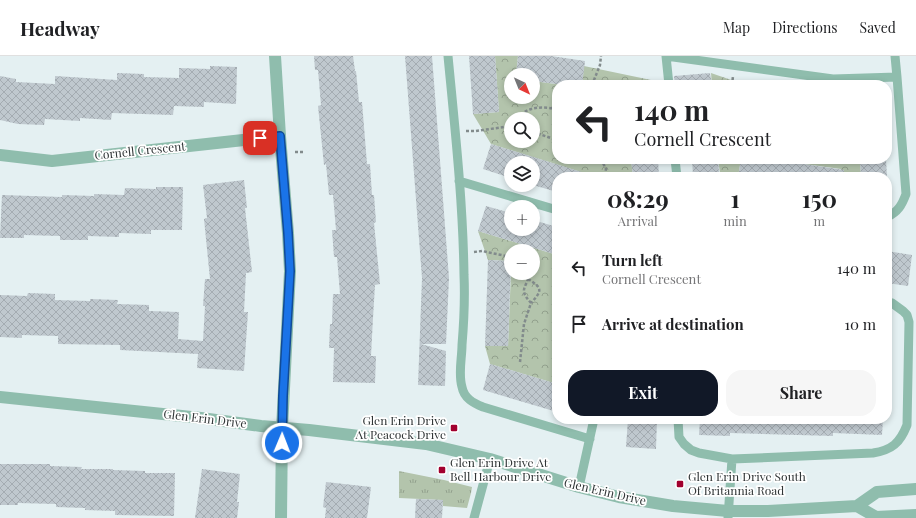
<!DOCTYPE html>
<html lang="en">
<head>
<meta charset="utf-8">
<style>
  :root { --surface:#fff; --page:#f6f6f6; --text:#202124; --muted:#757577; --line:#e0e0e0; --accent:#111827 }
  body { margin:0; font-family:"Playfair Display",serif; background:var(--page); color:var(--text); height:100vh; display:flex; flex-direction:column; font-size:15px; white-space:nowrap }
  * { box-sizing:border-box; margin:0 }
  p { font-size:13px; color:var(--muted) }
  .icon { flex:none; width:22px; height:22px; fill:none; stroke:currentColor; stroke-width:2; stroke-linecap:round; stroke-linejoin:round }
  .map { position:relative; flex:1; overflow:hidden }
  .drawer { position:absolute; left:552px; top:116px; width:340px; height:252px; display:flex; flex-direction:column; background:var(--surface); border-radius:16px; box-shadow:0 2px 6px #0003 }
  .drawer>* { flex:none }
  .banner { position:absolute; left:552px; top:24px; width:340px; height:84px; border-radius:16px; box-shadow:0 2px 6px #0003; background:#fff; color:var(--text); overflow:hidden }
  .needle { width:26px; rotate:137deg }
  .tools { position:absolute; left:504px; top:12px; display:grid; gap:8px }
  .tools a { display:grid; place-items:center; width:36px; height:36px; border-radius:50%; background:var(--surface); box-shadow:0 2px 6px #0003; font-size:20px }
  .pin { position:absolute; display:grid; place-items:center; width:34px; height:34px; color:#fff; margin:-17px; border-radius:8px; box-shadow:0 2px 6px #0006 }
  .me { position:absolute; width:44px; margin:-22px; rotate:1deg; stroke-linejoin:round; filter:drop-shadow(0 0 3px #0008) }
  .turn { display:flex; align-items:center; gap:14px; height:84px; padding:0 16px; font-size:18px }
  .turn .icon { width:52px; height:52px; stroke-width:2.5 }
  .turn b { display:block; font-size:28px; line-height:34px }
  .eta { display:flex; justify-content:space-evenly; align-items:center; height:68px; text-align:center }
  .eta b { font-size:24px; font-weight:700; line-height:28px }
  .cta { display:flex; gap:8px; margin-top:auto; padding:8px 16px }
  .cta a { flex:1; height:46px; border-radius:16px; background:var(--accent); color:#fff; font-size:16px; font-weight:700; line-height:46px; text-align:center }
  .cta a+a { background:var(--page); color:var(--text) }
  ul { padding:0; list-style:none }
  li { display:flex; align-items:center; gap:12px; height:56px; padding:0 16px }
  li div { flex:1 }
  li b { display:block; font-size:15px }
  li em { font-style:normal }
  header { display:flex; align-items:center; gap:24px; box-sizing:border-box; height:56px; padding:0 20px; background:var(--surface); border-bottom:1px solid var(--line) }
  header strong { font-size:19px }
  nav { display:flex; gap:22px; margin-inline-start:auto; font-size:14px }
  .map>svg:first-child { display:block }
</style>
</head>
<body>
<header>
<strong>Headway</strong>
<nav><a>Map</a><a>Directions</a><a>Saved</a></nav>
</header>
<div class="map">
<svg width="916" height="462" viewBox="0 0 916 462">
  <defs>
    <pattern id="grass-tufts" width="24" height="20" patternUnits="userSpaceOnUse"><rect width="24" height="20" fill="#b3c4ac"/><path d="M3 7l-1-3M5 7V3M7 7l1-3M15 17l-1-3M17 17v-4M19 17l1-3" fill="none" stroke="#92a08d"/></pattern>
    <pattern id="park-crowns" width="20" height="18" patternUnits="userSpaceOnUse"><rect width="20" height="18" fill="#b3c4ac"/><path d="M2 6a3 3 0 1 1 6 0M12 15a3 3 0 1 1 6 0" fill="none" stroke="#92a08d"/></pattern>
    <pattern id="building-cross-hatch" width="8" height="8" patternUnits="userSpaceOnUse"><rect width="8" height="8" fill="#bfc8ce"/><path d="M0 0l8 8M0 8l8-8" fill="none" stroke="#a4acb2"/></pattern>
  </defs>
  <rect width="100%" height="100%" fill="#e4f0f2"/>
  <path fill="url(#grass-tufts)" d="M399,415L444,424L472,431L471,437L467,452L443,450L442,444L399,442Z"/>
  <path fill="url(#park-crowns)" fill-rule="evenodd" d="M495,0H518L516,19H511V41H533V25L564,29H557V103H631L633,121H597L491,88L473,58L499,56ZM511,63H533V85H511Z
    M584,10L651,24L625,26V29H582Z
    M711,17L737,26V29H712Z
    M718,103H741L738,121H727L720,117Z
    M768,103H860L861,121H840L841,113Z
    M478,175L557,199L555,307H557V328L490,308L485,290H508L511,215V217H533V195H511V205L488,204Z"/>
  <path fill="url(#building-cross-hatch)" d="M314,0H353L355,15H356L359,46H362L367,108H370L372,139H374L376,166L374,167L380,228L375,229L373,262L371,300H376L375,327L333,326L334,292H329L330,268H332L333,238H340L337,201H334L332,174H336L333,139H329L326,108L324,109L318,50L321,49L318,14H315Z
    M405,0H432L449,222L446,288H421L446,295L445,330L418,329L422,222Z
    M469,0H495L499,56L473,58Z
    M518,0H551L585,5L582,29H564L533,25V19H516Z
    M210,10L237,11L236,48L204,46V51L174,50L173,59L112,57L111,64L80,62V65L45,63L44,69L18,68L0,64V20L16,23V26L55,28V20L117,24V17L144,18V21L179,22V12L210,13Z
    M710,17L712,29H675L674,20Z
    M491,88L588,118L587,121H557V136L533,129V107H511V122L483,113Z
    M631,103H658L659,121H633Z
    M692,103H718L719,117L693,120Z
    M741,103H768L844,114L843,121H738Z
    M860,103H886L887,121H861Z
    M244,124L247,152H245L252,216L246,217L244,256H248L244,315L197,312L198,298L120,294V289L58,288V280L22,279V282L0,281V239L27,240L28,237L55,238V244L90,245V243L118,244L117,248L149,249V255L179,256L178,283L203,285L205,250H203L205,223H210L204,163L207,162L203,129Z
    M156,131H183L182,174H151V178L119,177V181L88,180V184H60V180L24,179V182H0L2,139L62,141V139L94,140V138L124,139L125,132L156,133Z
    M486,150L511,157V173H533V164L557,171V199L478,175Z
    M887,195L912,199L908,230L887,227Z
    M488,204L511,205L508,290H485Z
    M490,308L557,328V356L483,334Z
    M628,363H657L656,393L626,391Z
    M700,363H883L882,379L833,377V380L730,377V380L699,379Z
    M0,408H50V410L82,411L81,413H113V414L145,415V417H175L174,460L115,459V455L85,454V452L56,451V448L18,447V449H0Z
    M202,413L240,418L237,446H239L237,462H195Z
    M326,426L371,431L367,462H325L326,452L323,451Z
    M416,443L443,444L442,462H415Z"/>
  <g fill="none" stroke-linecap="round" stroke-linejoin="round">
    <path stroke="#828b8c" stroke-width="2.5" stroke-dasharray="3 2" stroke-linecap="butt" d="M592,29L600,9L601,0
      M732,29L733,20
      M518,63C526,49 544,51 557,53
      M466,75H476L511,70
      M533,76L557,84
      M295,96H303
      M601,103L606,113L604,121
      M474,196L482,195L511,201
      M528,223C543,232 542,235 531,247
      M520,306L524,268L531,247C517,232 528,232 529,217"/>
    <path stroke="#8fbdad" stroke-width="9" d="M448,0C455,73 463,146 464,219C465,242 464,265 462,289C462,302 458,318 462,331C464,342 473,347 483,351L590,383
      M895,0L897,21
      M669,29L666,0L833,23L897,21L906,138C902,149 898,156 887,161
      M675,103L677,121
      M459,125L557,154
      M678,363L679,381L684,388L691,394L699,397L732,403L873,397C892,394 900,387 907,369L909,266L907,259L903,255L892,247L887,246
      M579,431L594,363
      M474,462L490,403
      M728,462L732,403"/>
    <path stroke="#8fbdad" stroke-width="12" d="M0,99L52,105L280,80"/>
    <path stroke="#8fbdad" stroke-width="12" d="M275,0L280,80L288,177L290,215L282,372L281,462
      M0,341L201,362L261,370L309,374L426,388L490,403L579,431L619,441L673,450L728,455H768L857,450L877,436L916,433
      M857,450L876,461L916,459"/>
  </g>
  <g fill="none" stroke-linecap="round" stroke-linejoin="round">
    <defs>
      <path id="route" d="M260,82L280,80L288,177L290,215L283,340L282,387"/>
    </defs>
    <use href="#route" stroke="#114b97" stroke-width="10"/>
    <use href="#route" stroke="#1a73e8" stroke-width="7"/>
  </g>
  <g fill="#a1002e" stroke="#fff" stroke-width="1.5">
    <rect x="450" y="368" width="8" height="8" rx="2"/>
    <rect x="438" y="410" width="8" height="8" rx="2"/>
    <rect x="676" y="424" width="8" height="8" rx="2"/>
  </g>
  <g text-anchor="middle" stroke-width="3.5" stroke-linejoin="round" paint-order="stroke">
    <g font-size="12" fill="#303536" stroke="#fff">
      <text transform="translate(140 95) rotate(-6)" y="4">Cornell Crescent</text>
      <text transform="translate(205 363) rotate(7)" y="4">Glen Erin Drive</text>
      <text transform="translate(605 436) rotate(13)" y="4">Glen Erin Drive</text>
    </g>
    <g font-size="12" fill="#303536" stroke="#fff" text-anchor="start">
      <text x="446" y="369" text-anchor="end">Glen Erin Drive<tspan x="446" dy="14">At Peacock Drive</tspan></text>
      <text x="450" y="411">Glen Erin Drive At<tspan x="450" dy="14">Bell Harbour Drive</tspan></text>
      <text x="688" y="425">Glen Erin Drive South<tspan x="688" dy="14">Of Britannia Road</tspan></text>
    </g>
  </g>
</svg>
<div class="tools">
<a><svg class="needle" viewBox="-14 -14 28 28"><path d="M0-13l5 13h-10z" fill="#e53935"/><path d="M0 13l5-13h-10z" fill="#757577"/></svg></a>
<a><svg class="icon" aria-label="search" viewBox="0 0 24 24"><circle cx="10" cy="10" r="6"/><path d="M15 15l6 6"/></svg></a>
<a><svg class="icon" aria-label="layers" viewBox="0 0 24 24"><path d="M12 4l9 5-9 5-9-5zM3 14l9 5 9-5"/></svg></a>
<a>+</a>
<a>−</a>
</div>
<div class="pin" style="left:260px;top:82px;background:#d93025"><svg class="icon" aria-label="arrive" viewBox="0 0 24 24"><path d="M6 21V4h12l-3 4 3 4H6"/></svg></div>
<svg class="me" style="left:282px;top:387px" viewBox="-20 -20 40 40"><circle r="17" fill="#1a73e8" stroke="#fff" stroke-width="3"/><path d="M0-11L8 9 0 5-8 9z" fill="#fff"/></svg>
<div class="banner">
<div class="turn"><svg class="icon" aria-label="left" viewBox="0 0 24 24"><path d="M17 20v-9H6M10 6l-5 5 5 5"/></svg><div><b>140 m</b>Cornell Crescent</div></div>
</div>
<section class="drawer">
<div class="eta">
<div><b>08:29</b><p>Arrival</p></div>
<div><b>1</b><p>min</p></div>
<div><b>150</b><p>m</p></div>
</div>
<ul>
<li><svg class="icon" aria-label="left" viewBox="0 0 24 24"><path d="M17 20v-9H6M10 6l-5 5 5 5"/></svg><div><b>Turn left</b><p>Cornell Crescent</p></div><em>140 m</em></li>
<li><svg class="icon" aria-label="arrive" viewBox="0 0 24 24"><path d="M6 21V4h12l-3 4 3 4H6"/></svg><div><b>Arrive at destination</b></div><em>10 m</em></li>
</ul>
<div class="cta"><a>Exit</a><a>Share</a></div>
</section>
</div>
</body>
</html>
